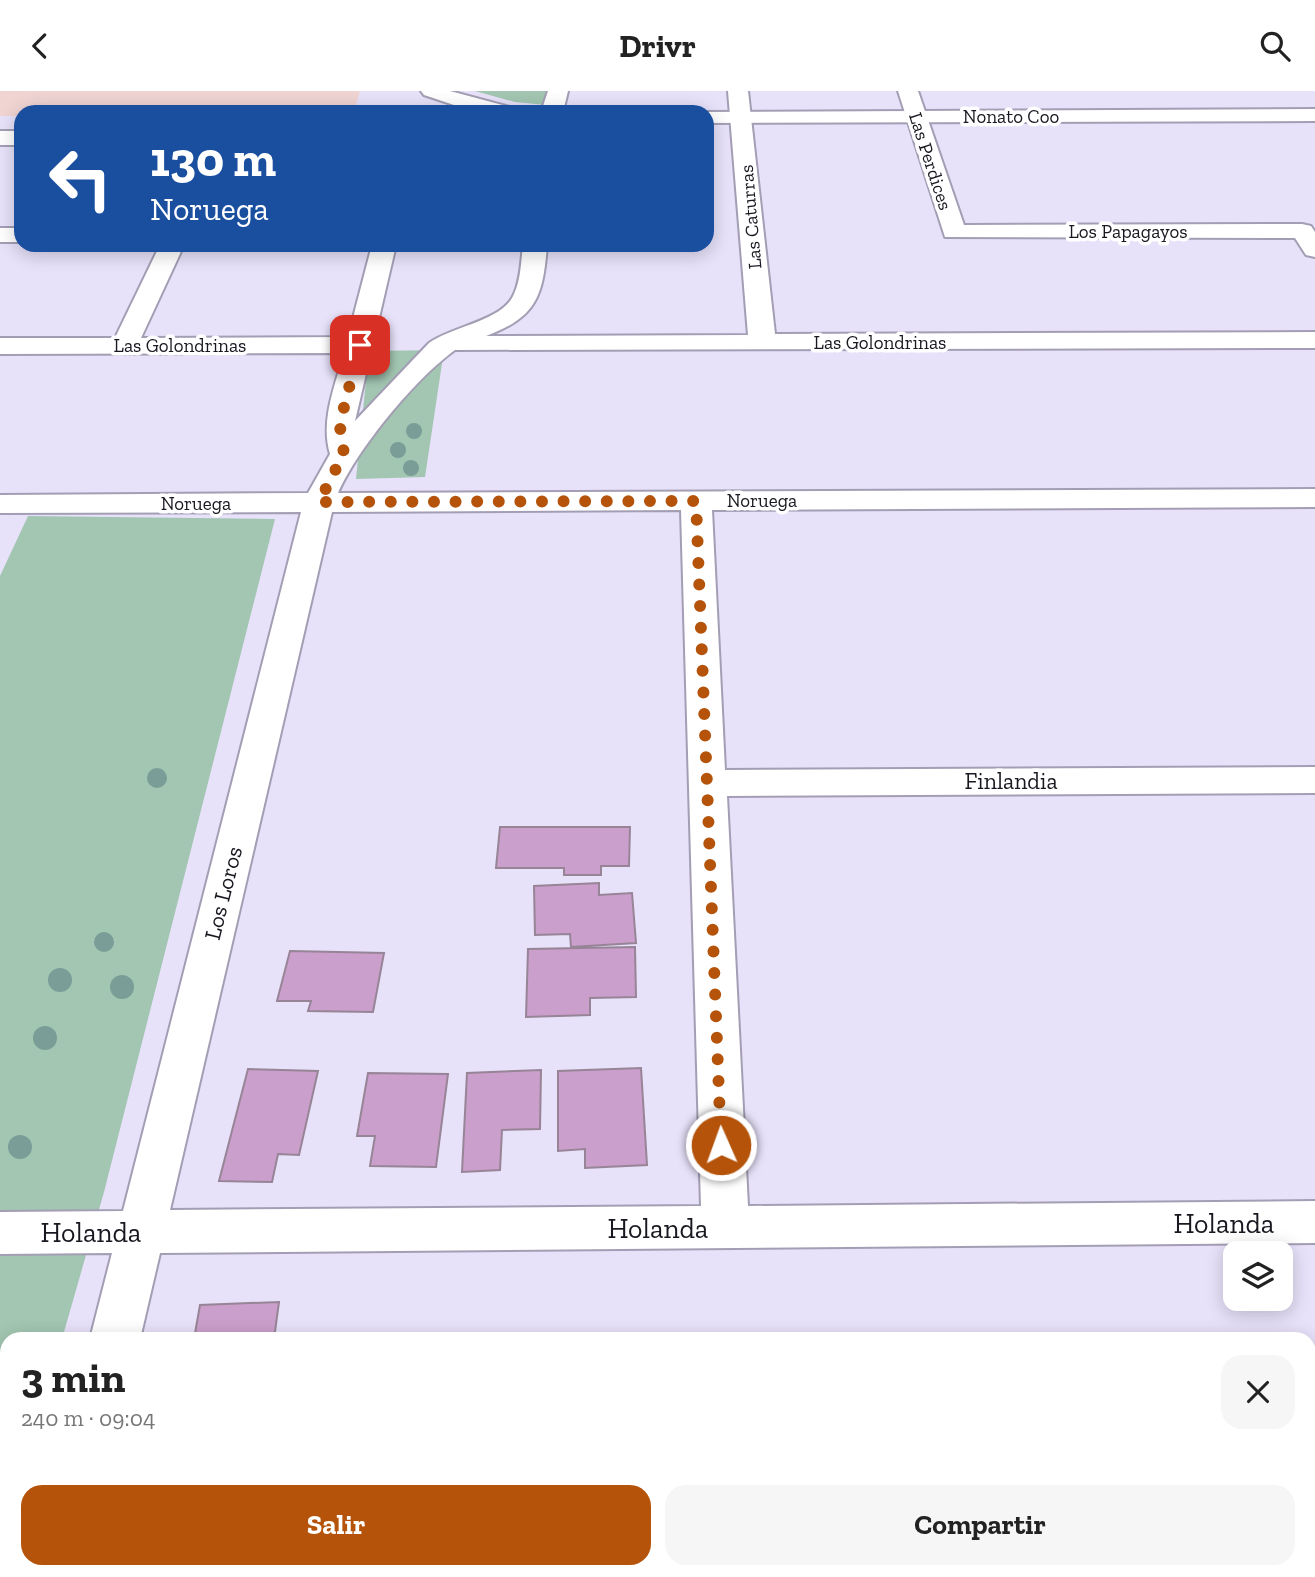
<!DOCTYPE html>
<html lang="es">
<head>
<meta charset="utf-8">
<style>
  :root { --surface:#fff; --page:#f6f6f6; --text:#222; --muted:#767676; --accent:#b45309 }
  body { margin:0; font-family:"Zilla Slab",serif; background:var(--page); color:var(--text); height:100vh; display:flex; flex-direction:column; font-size:26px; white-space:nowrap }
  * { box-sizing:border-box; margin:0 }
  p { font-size:23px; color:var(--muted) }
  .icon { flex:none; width:38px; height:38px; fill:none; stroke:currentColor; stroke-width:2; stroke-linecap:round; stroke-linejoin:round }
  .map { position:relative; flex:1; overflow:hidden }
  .side { position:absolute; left:0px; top:1241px; width:1316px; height:247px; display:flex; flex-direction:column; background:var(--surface); border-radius:21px 21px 0 0; box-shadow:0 4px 18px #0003 }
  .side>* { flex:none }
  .hud { position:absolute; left:14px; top:14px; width:700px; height:147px; border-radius:21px; box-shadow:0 4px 18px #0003; background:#1a4fa0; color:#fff; overflow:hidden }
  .tools { position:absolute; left:1223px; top:1150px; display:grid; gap:14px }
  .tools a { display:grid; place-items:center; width:70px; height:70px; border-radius:14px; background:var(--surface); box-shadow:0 4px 18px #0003; font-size:35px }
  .pin { position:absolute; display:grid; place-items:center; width:60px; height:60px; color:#fff; margin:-30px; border-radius:14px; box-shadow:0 4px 10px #0006 }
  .me { position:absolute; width:77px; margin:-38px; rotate:358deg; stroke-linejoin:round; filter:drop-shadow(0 0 5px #0008) }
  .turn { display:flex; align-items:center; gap:24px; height:147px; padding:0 21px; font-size:32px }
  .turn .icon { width:91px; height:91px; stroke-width:2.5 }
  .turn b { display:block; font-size:49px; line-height:60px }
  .round { display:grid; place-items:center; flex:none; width:74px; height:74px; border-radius:21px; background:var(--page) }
  .overview { display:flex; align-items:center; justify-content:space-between; height:119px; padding:0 21px }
  h1 { font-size:42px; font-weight:700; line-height:52px }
  .button { display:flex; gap:14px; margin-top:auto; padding:14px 21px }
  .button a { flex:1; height:80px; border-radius:21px; background:var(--accent); color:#fff; font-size:28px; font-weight:700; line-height:80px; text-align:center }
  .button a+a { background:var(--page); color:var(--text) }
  header { display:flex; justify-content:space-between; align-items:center; height:91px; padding:0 21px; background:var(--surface); font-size:32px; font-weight:700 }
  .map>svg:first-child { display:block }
</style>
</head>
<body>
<header><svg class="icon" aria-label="back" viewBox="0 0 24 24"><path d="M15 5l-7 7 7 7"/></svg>Drivr<svg class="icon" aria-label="search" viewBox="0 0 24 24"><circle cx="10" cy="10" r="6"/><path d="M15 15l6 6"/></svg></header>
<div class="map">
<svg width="1315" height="1486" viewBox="0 0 1315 1486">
  <rect width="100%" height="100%" fill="#e7e1f9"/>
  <path fill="#efd4d2" d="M0,0H360L354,21H21V25H0Z"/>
  <path fill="#a2c6b1" d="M475,0H548L546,14L515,11Z
    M444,259L425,386L356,388L369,260Z
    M28,425L275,428L104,1101L62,1248H7V1439L0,1464V485Z"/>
  <path fill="#cb9fcb" stroke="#978597" stroke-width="2" d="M500,736H630L629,775H601V784H564V777H496Z
    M599,792V804L632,802L636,852L571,856L570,843L535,844L534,795Z
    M635,856L636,906L590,907V924L526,926L528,858Z
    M290,860L384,862L373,921L308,920L311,910H277Z
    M641,977L647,1074L585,1077V1058L558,1060V980Z
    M248,978L318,980L299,1064L278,1063L272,1091L219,1090Z
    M541,979L540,1038L502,1039L500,1079L462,1081L467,982Z
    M368,982L448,983L436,1076L370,1075L375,1045H357Z
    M279,1211L274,1248H194L200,1214Z
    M143,1480H258V1486H142Z"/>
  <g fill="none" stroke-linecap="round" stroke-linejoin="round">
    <defs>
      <path id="minor" d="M548,0H568L563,21H541Z
        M728,0H748L775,243L1315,241V257L455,259C415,288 358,357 338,402L1315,398V416L712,419L725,679L1315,676V702L727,705L748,1115L1315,1110V1152L160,1162L140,1248H90L112,1162L0,1163V1121L123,1120L301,421L0,422V404L308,402L330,363C320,330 335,295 344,262L0,263V247H115L160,154H184L141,247L348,246L372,154H396L355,330L429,252C452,235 503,230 514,203C521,188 521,170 523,154H547C543,205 537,226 486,245L748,244ZM681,419L701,1115L170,1119L332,421Z
        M898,0H918L964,134L1302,133L1311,135L1315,141V166L1306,164L1295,147L945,146Z
        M0,40H21V54H0Z
        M0,137H21V151H0Z
        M30,1480H86L85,1486H29Z"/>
      <path id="tertiary" d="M421,0H450L510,16L513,21H475L424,4Z
        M1315,18V30L707,32V21H701Z"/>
    </defs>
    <use href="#minor" stroke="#a39eb4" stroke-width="4"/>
    <use href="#tertiary" stroke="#a39eb4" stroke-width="4"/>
    <use href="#minor" fill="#fff" fill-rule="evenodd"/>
    <use href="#tertiary" fill="#fff" fill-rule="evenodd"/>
  </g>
  <g fill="#7a9d97">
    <circle cx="414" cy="340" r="8"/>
    <circle cx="398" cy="359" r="8"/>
    <circle cx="411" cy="377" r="8"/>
    <circle cx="157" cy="687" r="10"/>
    <circle cx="104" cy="851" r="10"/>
    <circle cx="60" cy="889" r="12"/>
    <circle cx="122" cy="896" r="12"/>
    <circle cx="45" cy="947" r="12"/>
    <circle cx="20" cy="1056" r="12"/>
  </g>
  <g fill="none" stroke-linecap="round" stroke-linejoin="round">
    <path stroke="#b45309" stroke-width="12" stroke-dasharray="0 21.6" d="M360,254L341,328L340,342L344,362L319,411L696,410L721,1054"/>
  </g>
  <g text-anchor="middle" stroke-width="7" stroke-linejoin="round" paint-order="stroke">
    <g font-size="19" fill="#19171f" stroke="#fff">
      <text x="1011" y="32">Nonato Coo</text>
      <text transform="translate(931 70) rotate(72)" y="7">Las Perdices</text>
      <text transform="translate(750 126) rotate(-95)" y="7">Las Caturras</text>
      <text x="1128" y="147">Los Papagayos</text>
      <text x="880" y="258">Las Golondrinas</text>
      <text x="180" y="261">Las Golondrinas</text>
      <text x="762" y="416">Noruega</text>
      <text x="196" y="419">Noruega</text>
    </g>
    <g font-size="23" fill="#19171f" stroke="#fff">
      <text x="1011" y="698">Finlandia</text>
      <text transform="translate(223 802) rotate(-76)" y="8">Los Loros</text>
    </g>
    <g font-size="28" fill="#19171f" stroke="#fff">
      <text x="1224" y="1142">Holanda</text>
      <text x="658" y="1147">Holanda</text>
      <text x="91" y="1151">Holanda</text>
    </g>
  </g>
</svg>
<div class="tools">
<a><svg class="icon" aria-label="layers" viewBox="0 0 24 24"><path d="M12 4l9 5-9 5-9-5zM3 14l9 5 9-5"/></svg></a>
</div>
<div class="pin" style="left:360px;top:254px;background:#d93025"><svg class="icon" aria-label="arrive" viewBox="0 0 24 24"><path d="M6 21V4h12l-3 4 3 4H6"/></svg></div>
<svg class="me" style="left:721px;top:1054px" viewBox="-20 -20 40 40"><circle r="17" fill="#b45309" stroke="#fff" stroke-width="3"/><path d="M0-11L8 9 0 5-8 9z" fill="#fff"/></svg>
<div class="hud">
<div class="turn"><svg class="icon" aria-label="left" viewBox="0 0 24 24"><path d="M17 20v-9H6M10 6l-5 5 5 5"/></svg><div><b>130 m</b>Noruega</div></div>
</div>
<section class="side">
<div class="overview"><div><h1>3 min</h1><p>240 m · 09:04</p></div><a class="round"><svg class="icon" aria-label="close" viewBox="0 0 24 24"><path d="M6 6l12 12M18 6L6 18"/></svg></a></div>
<div class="button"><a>Salir</a><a>Compartir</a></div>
</section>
</div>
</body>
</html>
